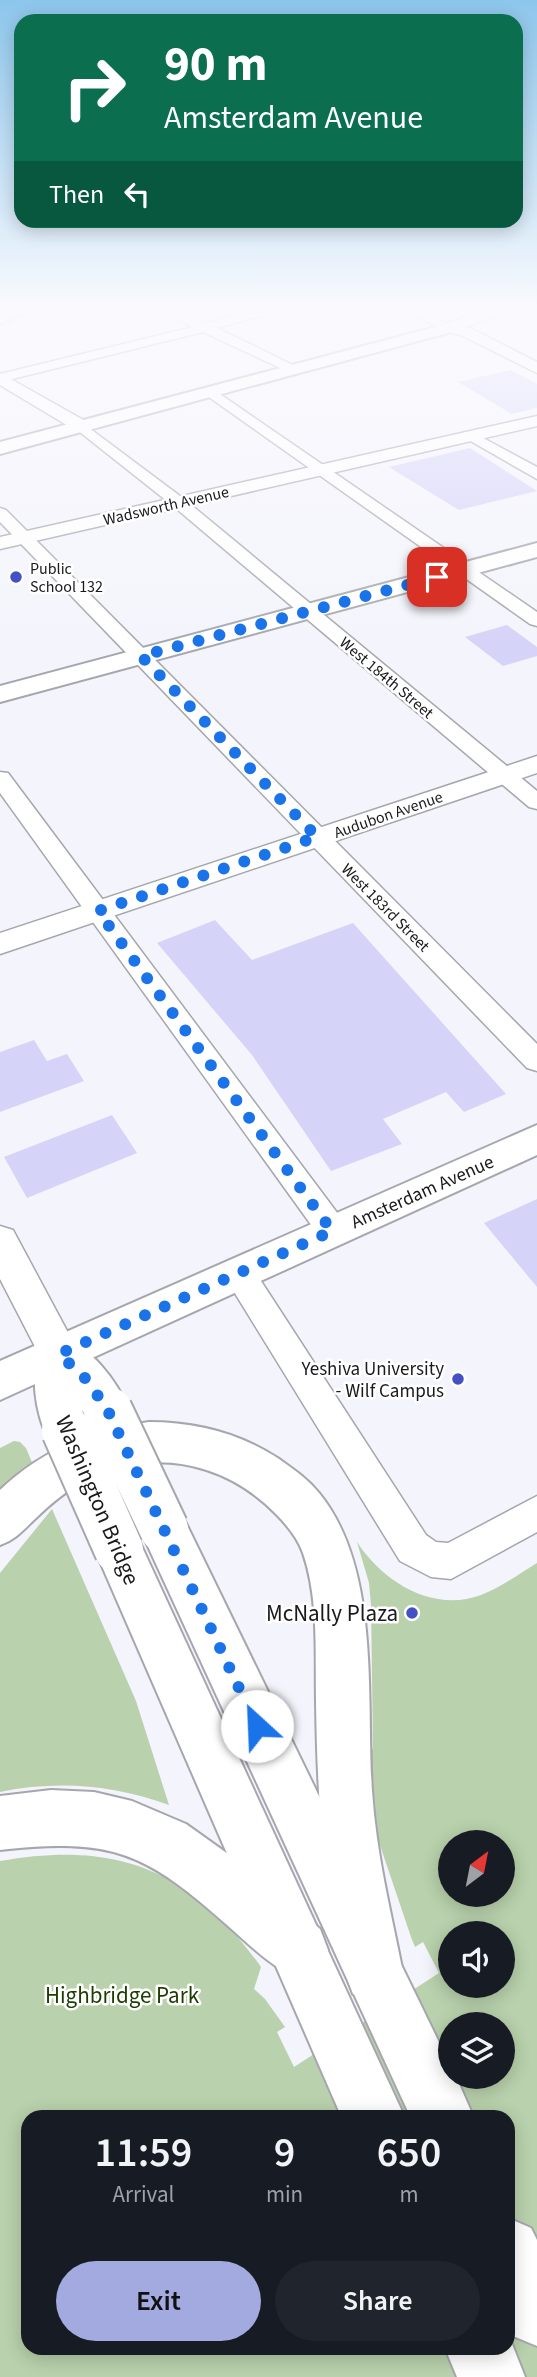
<!DOCTYPE html>
<html lang="en">
<head>
<meta charset="utf-8">
<style>
  :root { --surface:#171b24; --page:#20242c; --text:#f1f3f6; --muted:#9ea1a6; --accent:#a3aae0 }
  body { margin:0; font-family:"Source Sans 3",sans-serif; background:var(--page); color:var(--text); height:100vh; display:flex; flex-direction:column; font-size:26px; white-space:nowrap }
  * { box-sizing:border-box; margin:0 }
  p { font-size:23px; color:var(--muted) }
  .icon { flex:none; width:38px; height:38px; fill:none; stroke:currentColor; stroke-width:2; stroke-linecap:round; stroke-linejoin:round }
  .map { position:relative; flex:1; overflow:hidden }
  .panel { position:absolute; left:21px; top:2110px; width:494px; height:245px; display:flex; flex-direction:column; background:var(--surface); border-radius:21px; box-shadow:0 4px 18px #0003 }
  .panel>* { flex:none }
  .top-card { position:absolute; left:14px; top:14px; width:509px; height:214px; border-radius:21px; box-shadow:0 4px 18px #0003; background:#0b6e4f; color:#fff; overflow:hidden }
  .needle { width:46px; rotate:32deg }
  .controls { position:absolute; left:438px; top:1830px; display:grid; gap:14px }
  .controls a { display:grid; place-items:center; width:77px; height:77px; border-radius:50%; background:var(--surface); box-shadow:0 4px 18px #0003; font-size:35px }
  .pin { position:absolute; display:grid; place-items:center; width:60px; height:60px; color:#fff; margin:-30px; border-radius:14px; box-shadow:0 4px 10px #0006 }
  .me { position:absolute; width:77px; margin:-38px; rotate:335deg; stroke-linejoin:round; filter:drop-shadow(0 0 5px #0008) }
  .turn { display:flex; align-items:center; gap:24px; height:147px; padding:0 35px; font-size:32px }
  .turn .icon { width:91px; height:91px; stroke-width:2.5 }
  .turn b { display:block; font-size:49px; line-height:60px }
  .then { display:flex; align-items:center; height:66px; padding:0 35px; background:#0003; gap:14px; font-size:26px }
  .eta { display:flex; justify-content:space-evenly; align-items:center; height:119px; text-align:center }
  .eta b { font-size:42px; font-weight:600; line-height:49px }
  .primary-button { display:flex; gap:14px; margin-top:auto; padding:14px 35px }
  .primary-button a { flex:1; height:80px; border-radius:42px; background:var(--accent); color:#111; font-size:28px; font-weight:600; line-height:80px; text-align:center }
  .primary-button a+a { background:var(--page); color:var(--text) }
  .map>svg:first-child { display:block }
</style>
</head>
<body>
<div class="map">
<svg width="537" height="2377" viewBox="0 0 537 2377">
  <rect width="100%" height="100%" fill="#f4f4fc"/>
  <path fill="#b9d1ac" fill-rule="evenodd" d="M14,1441L20,1442L26,1448L33,1465L0,1494V1448Z
    M52,1509L136,1701L169,1805C114,1785 58,1780 0,1792V1573Z
    M357,1542C383,1582 433,1613 481,1595C501,1587 519,1574 537,1563V2377H0V1861C116,1840 193,1870 261,1967L254,1989L265,1999L285,2027L277,2032L294,2067L439,1973L423,1942L415,1947L411,1937L361,1789L360,1753L373,1749L371,1605L369,1583ZM450,1843H502V1895H450ZM450,1934H502V1986H450ZM450,2025H502V2077H450ZM28,2118H508V2348H28Z"/>
  <path fill="#d6d3f8" d="M511,370L537,384V408L512,414L458,382Z
    M470,448L537,491L459,510L389,467Z
    M507,625L537,647V656L503,666L465,637Z
    M215,920L252,960L353,923L506,1094L464,1112L446,1092L383,1119L402,1144L331,1171L252,1055L157,943Z
    M34,1040L47,1061L67,1054L84,1081L0,1112V1052Z
    M112,1115L137,1153L27,1198L4,1157Z
    M537,1199V1287L484,1223Z"/>
  <g fill="none" stroke-linecap="round" stroke-linejoin="round">
    <defs>
      <path id="minor" d="M163,311H180L206,323L255,311H278L217,328L301,369L294,373L289,372L203,332L0,382V374L193,327Z
        M406,311H423L455,328L453,331H445Z
        M211,388L537,612V626L530,624L206,395L204,392Z
        M81,422L184,499L537,791V809L529,807L172,505L76,429L74,426L76,423Z
        M472,432L537,467V479L467,439L465,436L467,433Z
        M0,508L6,510L537,1044V1071L527,1068L0,522Z
        M0,772L8,773L344,1222L348,1231L344,1240L333,1243L322,1240L0,793Z
        M239,1260L250,1264L426,1535L436,1542L448,1543L537,1496V1532L451,1579L431,1577L400,1561L228,1282L223,1273L228,1264Z"/>
      <path id="tertiary" d="M7,311H30L0,324V314Z
        M449,323L472,329L537,362V373L461,335L443,331L441,328L443,325Z
        M0,373L87,422L90,426L87,430H75L0,385Z
        M537,416V426L0,549V537Z
        M537,756V773L0,954V933Z
        M0,1226L13,1230L73,1342L79,1354L73,1366L59,1372L45,1366L0,1279Z"/>
      <path id="secondary" d="M537,543V557L0,702V686Z
        M537,1125V1155L0,1400V1361Z"/>
      <path id="primary" d="M480,311H504L455,331L0,454V442L443,325Z
        M59,1336C92,1347 116,1380 130,1411L124,1425L108,1431L92,1425L82,1410L88,1430L82,1444L66,1450L50,1444C35,1412 28,1374 44,1341Z
        M164,1506L181,1513L450,2065V2077H456L474,2118H411L140,1529L147,1513Z
        M119,1527L136,1534L405,2118H342L95,1550L102,1534Z
        M508,2218L531,2228L537,2240V2346L513,2336L508,2323Z
        M508,2334L525,2377H457L445,2348H508Z"/>
      <path id="motorway" d="M149,1422C195,1422 240,1433 279,1459C293,1469 308,1479 319,1493C381,1569 366,1698 372,1791C376,1853 391,1912 403,1973L395,1994L374,2002L353,1994C343,1969 339,1943 334,1917C320,1845 317,1774 316,1701C315,1653 319,1600 303,1553C298,1539 287,1525 276,1514C235,1472 181,1454 122,1466C89,1473 61,1494 37,1517C24,1529 17,1539 0,1545V1490C42,1450 92,1429 149,1422Z
        M51,1790L94,1792L132,1801L186,1824L249,1869L320,1929L328,1950L320,1971L299,1979C271,1967 250,1945 227,1925C144,1851 111,1838 0,1850V1796Z"/>
    </defs>
    <use href="#minor" stroke="#a6a6ae" stroke-width="3"/>
    <use href="#tertiary" stroke="#a6a6ae" stroke-width="3"/>
    <use href="#secondary" stroke="#a6a6ae" stroke-width="4"/>
    <use href="#primary" stroke="#a6a6ae" stroke-width="4"/>
    <use href="#motorway" stroke="#a6a6ae" stroke-width="4"/>
    <use href="#minor" fill="#fff" fill-rule="evenodd"/>
    <use href="#tertiary" fill="#fff" fill-rule="evenodd"/>
    <use href="#secondary" fill="#fff" fill-rule="evenodd"/>
    <use href="#primary" fill="#fff" fill-rule="evenodd"/>
    <use href="#motorway" fill="#fff" fill-rule="evenodd"/>
    <defs>
      <path id="primary-bridge" d="M108,1411L164,1529
        M66,1430L119,1550"/>
    </defs>
    <use href="#primary-bridge" stroke="#a6a6ae" stroke-width="52" stroke-linecap="butt"/>
    <use href="#primary-bridge" stroke="#fff" stroke-width="48"/>
  </g>
  <linearGradient id="sky" x2="0" y2="1"><stop stop-color="#8dc6ec"/><stop offset="0.48" stop-color="#fafafe"/><stop offset="1" stop-color="#fafafe" stop-opacity="0"/></linearGradient>
  <rect width="537" height="644" fill="url(#sky)"/>
  <g fill="none" stroke-linecap="round" stroke-linejoin="round">
    <path stroke="#1a73e8" stroke-width="12" stroke-dasharray="0 21.6" d="M257,1726L108,1411L88,1381L59,1354L332,1231L98,911L317,837L141,656L437,577"/>
  </g>
  <g fill="#4351c5" stroke="#fff" stroke-width="2.5">
    <circle cx="16" cy="577" r="7"/>
    <circle cx="458" cy="1379" r="7"/>
    <circle cx="412" cy="1613" r="7"/>
  </g>
  <g text-anchor="middle" stroke-width="5" stroke-linejoin="round" paint-order="stroke">
    <g font-size="16" fill="#1a1a1d" stroke="#fff">
      <text transform="translate(166 505) rotate(-13)" y="6">Wadsworth Avenue</text>
      <text transform="translate(387 677) rotate(40)" y="6">West 184th Street</text>
      <text transform="translate(388 814) rotate(-19)" y="6">Audubon Avenue</text>
      <text transform="translate(386 907) rotate(45)" y="6">West 183rd Street</text>
    </g>
    <g font-size="16" fill="#1a1a1d" stroke="#fff" text-anchor="start">
      <text x="30" y="574">Public<tspan x="30" dy="18">School 132</tspan></text>
    </g>
    <g font-size="19" fill="#1a1a1d" stroke="#fff">
      <text transform="translate(422 1191) rotate(-24)" y="7">Amsterdam Avenue</text>
    </g>
    <g font-size="19" fill="#1a1a1d" stroke="#fff" text-anchor="end">
      <text x="444" y="1375">Yeshiva University<tspan x="444" dy="22">- Wilf Campus</tspan></text>
    </g>
    <g font-size="23" fill="#1a1a1d" stroke="#fff">
      <text transform="translate(98 1500) rotate(67)" y="8">Washington Bridge</text>
    </g>
    <g font-size="23" fill="#1a1a1d" stroke="#fff" text-anchor="end">
      <text x="398" y="1621">McNally Plaza</text>
    </g>
    <g font-size="23" fill="#1d3d00" stroke="#fff">
      <text x="122" y="2003">Highbridge Park</text>
    </g>
  </g>
</svg>
<div class="controls">
<a><svg class="needle" viewBox="-14 -14 28 28"><path d="M0-13l5 13h-10z" fill="#e53935"/><path d="M0 13l5-13h-10z" fill="#9ea1a6"/></svg></a>
<a><svg class="icon" aria-label="sound" viewBox="0 0 24 24"><path d="M4 9h4l5-4v14l-5-4H4zM17 9q2 3 0 6"/></svg></a>
<a><svg class="icon" aria-label="layers" viewBox="0 0 24 24"><path d="M12 4l9 5-9 5-9-5zM3 14l9 5 9-5"/></svg></a>
</div>
<div class="pin" style="left:437px;top:577px;background:#d93025"><svg class="icon" aria-label="arrive" viewBox="0 0 24 24"><path d="M6 21V4h12l-3 4 3 4H6"/></svg></div>
<svg class="me" style="left:257px;top:1726px" viewBox="-20 -20 40 40"><circle r="19" fill="#fff"/><path d="M0-13L10 11 0 6-10 11z" fill="#1a73e8"/></svg>
<div class="top-card">
<div class="turn"><svg class="icon" aria-label="right" viewBox="0 0 24 24"><path d="M7 20v-9h11M14 6l5 5-5 5"/></svg><div><b>90 m</b>Amsterdam Avenue</div></div>
<div class="then">Then<svg class="icon" aria-label="left" viewBox="0 0 24 24"><path d="M17 20v-9H6M10 6l-5 5 5 5"/></svg></div>
</div>
<section class="panel">
<div class="eta">
<div><b>11:59</b><p>Arrival</p></div>
<div><b>9</b><p>min</p></div>
<div><b>650</b><p>m</p></div>
</div>
<div class="primary-button"><a>Exit</a><a>Share</a></div>
</section>
</div>
</body>
</html>
